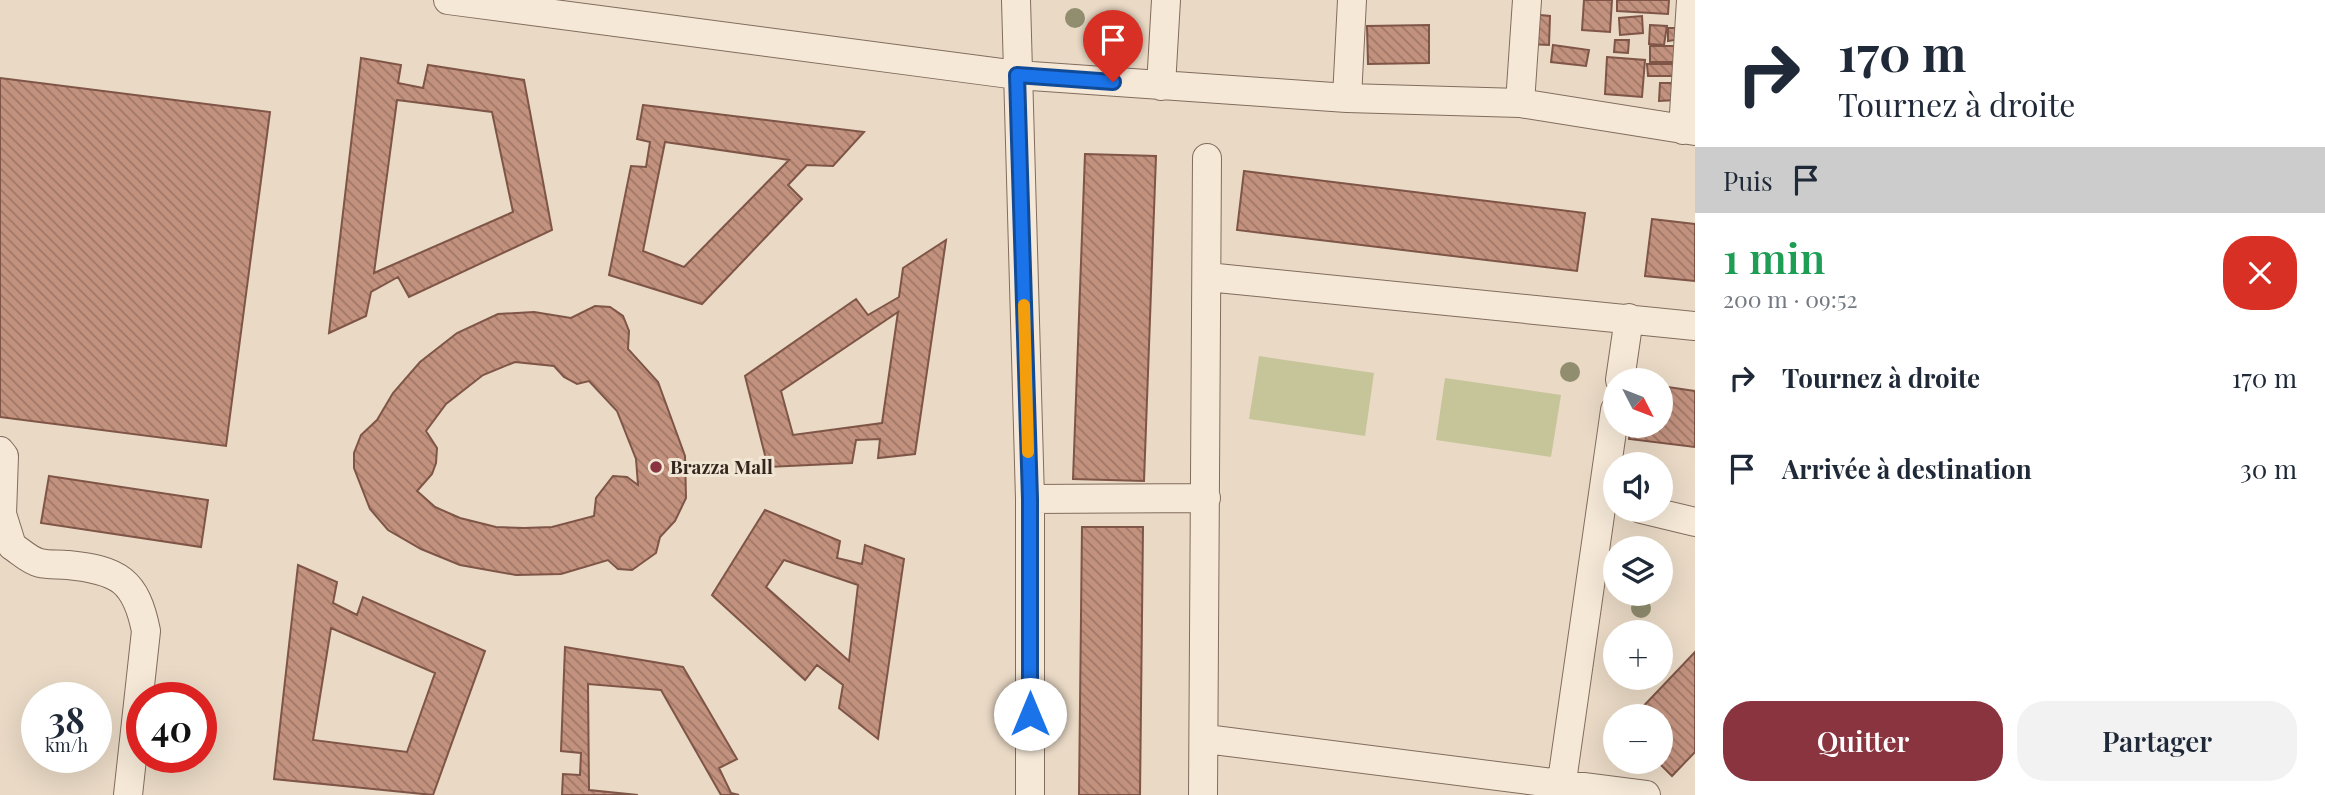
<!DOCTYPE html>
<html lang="fr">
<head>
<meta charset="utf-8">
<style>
  :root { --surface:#fff; --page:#f2f2f3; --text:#1f2937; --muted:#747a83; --accent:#8a3440 }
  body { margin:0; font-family:"Playfair Display",serif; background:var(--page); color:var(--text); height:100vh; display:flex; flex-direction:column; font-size:26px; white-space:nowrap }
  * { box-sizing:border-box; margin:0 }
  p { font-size:23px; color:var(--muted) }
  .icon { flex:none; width:38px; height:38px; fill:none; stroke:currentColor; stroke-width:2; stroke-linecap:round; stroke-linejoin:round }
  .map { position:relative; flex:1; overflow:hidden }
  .drawer { display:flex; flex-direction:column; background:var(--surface); width:630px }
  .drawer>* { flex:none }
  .hud { background:#fff; color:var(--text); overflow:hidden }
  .needle { width:46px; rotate:132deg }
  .tools { position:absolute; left:1603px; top:368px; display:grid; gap:14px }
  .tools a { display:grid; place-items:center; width:70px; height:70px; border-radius:50%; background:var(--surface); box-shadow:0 7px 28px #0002; font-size:35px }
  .speed { position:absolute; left:21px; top:682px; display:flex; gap:14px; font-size:35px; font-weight:700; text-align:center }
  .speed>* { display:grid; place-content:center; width:91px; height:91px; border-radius:50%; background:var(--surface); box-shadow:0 7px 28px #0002; line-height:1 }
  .speed small { font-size:18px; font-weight:400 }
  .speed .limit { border:10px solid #d22; background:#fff; color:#111 }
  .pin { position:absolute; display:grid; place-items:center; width:60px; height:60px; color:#fff; margin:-72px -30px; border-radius:50% 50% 50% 0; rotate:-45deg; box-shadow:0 0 7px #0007 }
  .pin .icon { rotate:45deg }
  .me { position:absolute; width:77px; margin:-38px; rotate:0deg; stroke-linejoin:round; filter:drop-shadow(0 0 5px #0008) }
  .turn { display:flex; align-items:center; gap:24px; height:147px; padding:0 28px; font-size:32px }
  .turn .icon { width:91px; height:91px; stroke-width:2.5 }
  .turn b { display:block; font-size:49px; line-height:60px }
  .then { display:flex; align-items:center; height:66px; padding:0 28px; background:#0003; gap:14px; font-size:26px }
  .round { display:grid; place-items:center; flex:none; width:74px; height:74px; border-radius:28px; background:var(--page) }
  .headline { display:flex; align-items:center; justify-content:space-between; height:119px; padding:0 28px }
  h1 { font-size:42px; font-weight:600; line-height:52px; color:#1e9e55 }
  .cta { display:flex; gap:14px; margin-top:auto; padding:14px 28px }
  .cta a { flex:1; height:80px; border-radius:28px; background:var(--accent); color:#fff; font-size:28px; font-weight:600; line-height:80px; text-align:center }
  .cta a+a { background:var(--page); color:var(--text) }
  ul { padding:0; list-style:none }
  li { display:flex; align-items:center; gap:21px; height:91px; padding:0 28px }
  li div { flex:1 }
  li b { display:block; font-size:26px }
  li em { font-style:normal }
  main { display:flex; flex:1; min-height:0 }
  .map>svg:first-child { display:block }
</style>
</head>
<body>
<main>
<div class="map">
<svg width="1695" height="795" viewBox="0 0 1695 795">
  <defs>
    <pattern id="building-back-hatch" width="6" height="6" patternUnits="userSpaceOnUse" patternTransform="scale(1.75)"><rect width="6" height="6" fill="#c3927f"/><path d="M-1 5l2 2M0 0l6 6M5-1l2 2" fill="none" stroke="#9f7767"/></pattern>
  </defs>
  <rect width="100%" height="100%" fill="#e9d9c5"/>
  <path fill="#c6c59a" d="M1259,356L1374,373L1365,436L1249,419Z
    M1445,378L1561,395L1551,457L1436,440Z"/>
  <path fill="url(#building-back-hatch)" stroke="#7e5546" stroke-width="2" fill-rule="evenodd" d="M1584,0H1612L1610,32L1582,30Z
    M1617,0H1669L1668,14L1617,11Z
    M1529,14L1550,16L1549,45L1528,44Z
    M1642,16L1643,33L1620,35L1619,18Z
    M1429,25V63L1368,64L1367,26Z
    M1650,25L1667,26L1664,45L1649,44Z
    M1668,28H1675V40L1668,41Z
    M1615,40H1629L1628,53L1614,52Z
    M1553,45L1589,50L1586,66L1551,62Z
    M1650,46H1685V62H1650Z
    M1607,57L1645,60L1642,97L1605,94Z
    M361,58L401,65L398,83L423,88L428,65L524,80L552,230L409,297L398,277L371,292L366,316L329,333ZM397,100L492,112L513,212L374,273Z
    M1647,64H1677V76H1648Z
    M0,78L270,112L226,446L0,417Z
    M1660,83H1677V100L1659,101Z
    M643,105L864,132L833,166L807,165L788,185L802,199L702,304L609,275L631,166L646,167L650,142L637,139ZM665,142L789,160L684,267L643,251Z
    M1085,154L1156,156L1144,481L1073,479Z
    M1244,171L1585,213L1577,271L1237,230Z
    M1652,219L1695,224V281L1645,276Z
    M946,240L915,454L878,458L880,439L856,440L852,463L768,467L745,376L856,299L868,315L899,297L903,268ZM898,312L882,423L793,435L781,391Z
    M595,306L610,307L623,316L629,331L628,349L658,382L685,456L686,498L675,521L660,537L656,553L632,570L618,569L608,560L561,574L516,575L460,565L421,549L388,530L370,509L354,468V453L361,435L377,420L393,393L420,362L457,333L498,314L534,312L571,318ZM515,362L554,366L564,377L577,384L589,381L617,411L636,459L638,485L627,477L613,476L596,498L594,516L552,527L524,528L496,527L460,518L435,507L417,491L432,474L436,463L437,448L426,431L446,404L483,375Z
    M1661,386L1695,391V447L1629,439L1631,425H1661Z
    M49,476L208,500L201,547L41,523Z
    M765,510L840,541L837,558L862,564L865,545L904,559L878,739L839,708L843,685L817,665L805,680L712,595ZM784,560L858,585L849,661L766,587Z
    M1082,527H1143L1140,795H1079Z
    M298,565L337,582L333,603L357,615L363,597L485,651L433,795L274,779ZM331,628L435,673L407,752L313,740Z
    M565,647L683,667L737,759L719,768L731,793L739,795H721L661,690L588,684L589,790L638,795H562L563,774L580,775L581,753L561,751Z
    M1695,652V752L1672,776L1657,761H1661V716H1634Z"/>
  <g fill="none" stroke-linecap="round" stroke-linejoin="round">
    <defs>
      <path id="minor" d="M448,0L1017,75L1347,98L1520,103L1695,131
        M1016,0L1030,499V795
        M1161,86L1166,0
        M1347,98L1352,0
        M1520,103L1527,0
        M1683,130L1691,0
        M1207,277L1695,326
        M1620,380L1629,318
        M0,451L4,456L2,514L12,546C20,551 30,561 40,563C48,565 59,564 68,565C118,570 136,580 146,631L128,795
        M1030,499L1206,498
        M1641,509L1695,522
        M1206,739L1646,795
        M1203,795L1207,158
        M1560,795L1615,410"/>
    </defs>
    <use href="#minor" stroke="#826c5d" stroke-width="30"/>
    <use href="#minor" stroke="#f5e8d7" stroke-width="28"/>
  </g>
  <g fill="#918d6f">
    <circle cx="1075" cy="18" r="10"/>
    <circle cx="1570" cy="372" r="10"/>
    <circle cx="1641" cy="608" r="10"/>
  </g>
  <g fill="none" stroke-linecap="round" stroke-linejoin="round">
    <defs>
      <path id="route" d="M1030,714V499L1017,75L1113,82"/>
    </defs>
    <use href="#route" stroke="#114b97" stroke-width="18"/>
    <use href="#route" stroke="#1a73e8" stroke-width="12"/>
    <path stroke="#f59e0b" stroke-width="12" d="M1024,305L1028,452"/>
  </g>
  <circle fill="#8a3440" stroke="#f1e5d4" stroke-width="2.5" cx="656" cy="467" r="7"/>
  <g text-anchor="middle" stroke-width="6" stroke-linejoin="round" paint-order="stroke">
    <g font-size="19" font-weight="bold" fill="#33261f" stroke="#f1e5d4" text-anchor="start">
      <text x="670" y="474">Brazza Mall</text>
    </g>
  </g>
</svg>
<div class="tools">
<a><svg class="needle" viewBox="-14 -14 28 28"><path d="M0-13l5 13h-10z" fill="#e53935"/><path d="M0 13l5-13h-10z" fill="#747a83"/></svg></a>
<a><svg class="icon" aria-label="sound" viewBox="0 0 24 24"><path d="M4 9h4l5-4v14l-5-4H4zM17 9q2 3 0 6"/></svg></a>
<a><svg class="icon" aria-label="layers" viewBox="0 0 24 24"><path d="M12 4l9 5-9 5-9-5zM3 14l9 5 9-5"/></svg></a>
<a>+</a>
<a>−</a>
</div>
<div class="speed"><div>38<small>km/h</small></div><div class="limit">40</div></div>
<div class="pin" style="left:1113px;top:82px;background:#d93025"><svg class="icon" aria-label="arrive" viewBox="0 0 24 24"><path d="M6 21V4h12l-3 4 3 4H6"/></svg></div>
<svg class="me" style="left:1030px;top:714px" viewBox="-20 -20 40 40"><circle r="19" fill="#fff"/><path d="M0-13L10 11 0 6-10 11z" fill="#1a73e8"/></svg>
</div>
<section class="drawer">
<div class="hud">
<div class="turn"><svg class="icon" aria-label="right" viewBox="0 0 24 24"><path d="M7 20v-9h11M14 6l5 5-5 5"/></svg><div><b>170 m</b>Tournez à droite</div></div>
<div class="then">Puis<svg class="icon" aria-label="arrive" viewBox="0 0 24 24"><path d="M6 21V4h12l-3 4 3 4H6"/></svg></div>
</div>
<div class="headline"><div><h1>1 min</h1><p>200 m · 09:52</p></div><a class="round" style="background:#d93025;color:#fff"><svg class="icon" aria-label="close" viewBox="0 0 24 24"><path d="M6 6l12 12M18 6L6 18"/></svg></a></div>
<ul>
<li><svg class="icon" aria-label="right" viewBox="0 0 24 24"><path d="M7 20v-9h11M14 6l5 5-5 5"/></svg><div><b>Tournez à droite</b></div><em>170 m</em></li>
<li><svg class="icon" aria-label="arrive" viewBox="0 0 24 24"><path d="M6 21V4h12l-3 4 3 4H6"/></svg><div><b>Arrivée à destination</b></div><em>30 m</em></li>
</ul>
<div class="cta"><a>Quitter</a><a>Partager</a></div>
</section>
</main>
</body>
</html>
